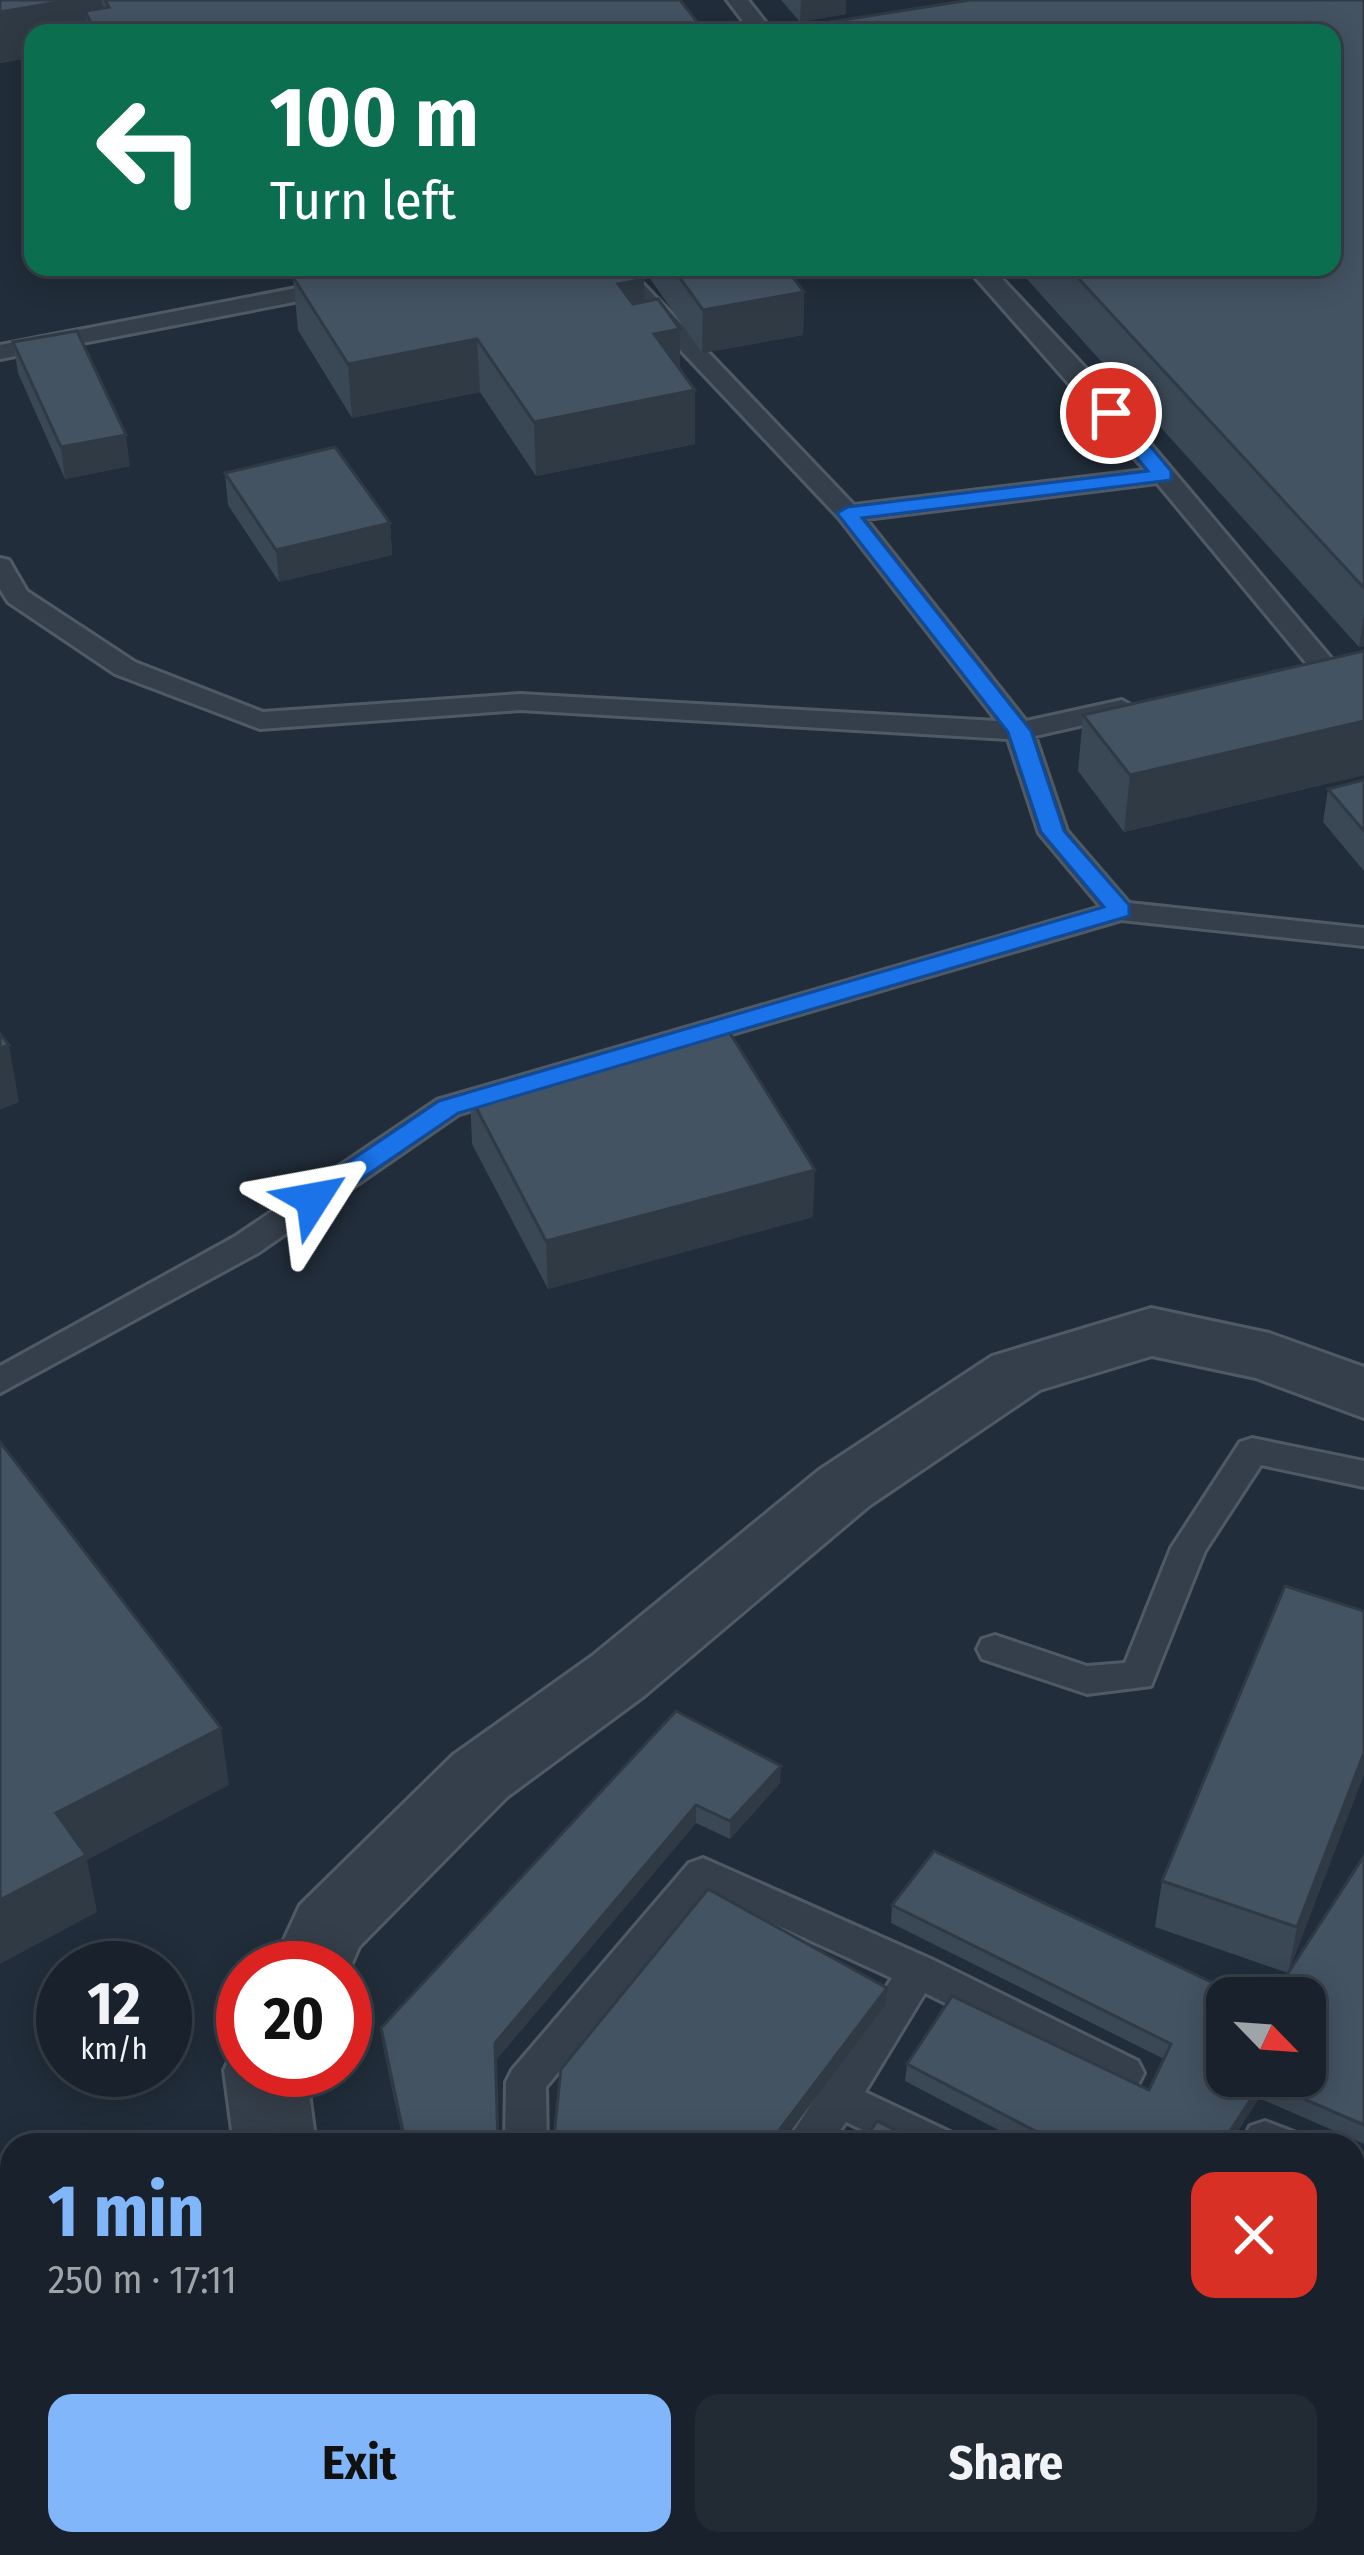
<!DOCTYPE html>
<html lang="en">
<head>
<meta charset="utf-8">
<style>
  :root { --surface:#19222c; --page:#222a34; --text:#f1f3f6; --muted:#9fa4a9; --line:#373f48; --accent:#81b7fa }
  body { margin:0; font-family:"Fira Sans Condensed",sans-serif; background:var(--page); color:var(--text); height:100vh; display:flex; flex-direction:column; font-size:45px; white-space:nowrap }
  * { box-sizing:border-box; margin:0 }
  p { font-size:39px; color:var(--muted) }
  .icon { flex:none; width:66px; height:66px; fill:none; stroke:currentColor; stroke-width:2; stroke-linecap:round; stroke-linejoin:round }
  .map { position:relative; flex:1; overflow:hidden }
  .panel { position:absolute; left:0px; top:2133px; width:1365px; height:423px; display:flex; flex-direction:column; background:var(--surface); border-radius:36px 36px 0 0; box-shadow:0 6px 30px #0003,0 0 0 3px var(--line) }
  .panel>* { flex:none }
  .banner { position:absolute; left:24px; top:24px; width:1317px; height:252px; border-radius:24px; box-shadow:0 6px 30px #0003,0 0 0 3px var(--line); background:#0b6e4f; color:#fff; overflow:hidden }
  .needle { width:78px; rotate:115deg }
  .controls { position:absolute; left:1206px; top:1977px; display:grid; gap:24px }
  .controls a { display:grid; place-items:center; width:120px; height:120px; border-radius:24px; background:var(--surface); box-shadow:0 6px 30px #0003,0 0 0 3px var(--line); font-size:60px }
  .speed { position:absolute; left:36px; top:1941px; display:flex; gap:24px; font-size:60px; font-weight:700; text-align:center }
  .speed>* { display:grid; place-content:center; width:156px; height:156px; border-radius:50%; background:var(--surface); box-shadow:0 6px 30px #0003,0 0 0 3px var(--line); line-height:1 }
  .speed small { font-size:30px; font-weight:400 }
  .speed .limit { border:18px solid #d22; background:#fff; color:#111 }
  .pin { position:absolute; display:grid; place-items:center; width:102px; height:102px; color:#fff; margin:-51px; border:6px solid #fff; border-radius:50%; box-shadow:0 3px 12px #0007 }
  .me { position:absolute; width:132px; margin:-66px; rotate:56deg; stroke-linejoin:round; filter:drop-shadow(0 0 9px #0008) }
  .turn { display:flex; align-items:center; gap:42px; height:252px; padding:0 48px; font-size:54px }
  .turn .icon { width:156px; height:156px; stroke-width:2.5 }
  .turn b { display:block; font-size:84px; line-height:102px }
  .round { display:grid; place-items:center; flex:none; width:126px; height:126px; border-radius:24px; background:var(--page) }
  .headline { display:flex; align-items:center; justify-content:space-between; height:204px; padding:0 48px }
  h1 { font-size:72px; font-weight:700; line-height:90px; color:var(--accent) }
  .cta { display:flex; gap:24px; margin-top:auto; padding:24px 48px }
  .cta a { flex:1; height:138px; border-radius:24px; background:var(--accent); color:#111; font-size:48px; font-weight:700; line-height:138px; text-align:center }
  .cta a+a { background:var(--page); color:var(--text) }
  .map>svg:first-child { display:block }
</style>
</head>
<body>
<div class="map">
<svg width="1364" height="2555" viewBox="0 0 1364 2555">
  <rect width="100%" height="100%" fill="#212d3a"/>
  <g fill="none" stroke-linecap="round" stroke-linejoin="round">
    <defs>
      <path id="lane" d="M727,0H748L774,33H752Z
        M602,267H627L854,505L1145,470L966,267H991L1094,377L1336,664L1332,670H1312L1157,483L866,519L1026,721L1122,700L1136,708L1132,714L1035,736L1067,831L1129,903L1364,928V946L1121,920L459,1114L258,1253L0,1393V1366L234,1237L437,1100L1101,907L1039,833L1008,739L520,710L260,729L115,674L8,602L0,589V558L9,560L27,591L135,662L263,712L520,694L997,721L839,518Z
        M338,280L346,282V292L0,359V345Z
        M1252,1438L1364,1461V1487L1261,1465L1205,1551L1151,1686L1087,1694L982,1659L977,1649L982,1639L995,1635L1087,1666L1125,1663L1171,1548L1240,1442Z
        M703,1858L931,1959L1138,2061L1144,2073L1138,2085L1124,2090L1110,2085L925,1993L865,2092L950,2132L956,2145H894L846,2122L830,2145H785L892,1978L709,1894L546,2087L547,2145H505L506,2082L512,2070L689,1863Z
        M1265,2121L1294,2132L1300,2145H1247L1244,2139L1250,2126Z
        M1353,2160L1364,2164V2201L1353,2197Z
        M12,2284V2327L0,2331V2288Z
        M1353,2324L1364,2329V2370L1353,2365Z
        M1201,2544H1263L1268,2555H1206Z"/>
      <path id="street" d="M1151,1308L1269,1333L1364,1367V1418L1256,1378L1152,1356L1040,1390L869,1506L644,1696L507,1797L359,1947L345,1979V1968H271L300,1905L453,1755L592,1656L819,1470L992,1356Z
        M243,2043V2070H306L316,2145H234L224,2070L236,2046Z
        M0,2209H12V2285H0Z
        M384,2544H476L481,2555H389Z"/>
    </defs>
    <use href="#lane" stroke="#505a65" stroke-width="6"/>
    <use href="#street" stroke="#505a65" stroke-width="6"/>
    <use href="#lane" fill="#353f4b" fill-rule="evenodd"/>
    <use href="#street" fill="#353f4b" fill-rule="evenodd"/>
  </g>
  <path fill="#3a4754" d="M0,0H680L706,33H33V57L0,63Z
    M781,0H846V14L800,22Z
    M1364,0V646L1359,647L1016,267H1332V33H822L823,23Z
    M642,267H785L804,292L803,335L702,353Z
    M293,277L644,279V302L680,329V370L695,390V444L536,476L480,392L352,418L298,330Z
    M13,342L130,466L65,479L18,373Z
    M225,473L390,523L392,555L279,582L228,505Z
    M1364,651V775L1124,832L1078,771L1083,715Z
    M1364,780V871L1323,822L1328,789Z
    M470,1096L813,1217L548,1289L472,1144Z
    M1364,1611V1774L1288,1973L1155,1927L1162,1881Z
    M676,1711L780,1783L730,1839L696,1823L496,2060L499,2145H404L383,2046L381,2028Z
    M934,1851L1227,2076L1364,1856V2144L1259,2098L1234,2137L1252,2145H1027L905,2081L907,2064L1149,2090L1164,2059L891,1923L892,1905Z
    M1353,2191L1364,2196V2321L1353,2315Z
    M748,2544H1196L1217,2555H767Z
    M1299,2544H1353L1364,2555H1321Z"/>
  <path fill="#303a45" d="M70,0H102L106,33L85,11L88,33H33V57L0,63V12Z
    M801,0H846V14L800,22Z
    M644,279L645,332L618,284Z
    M804,292L803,335L702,353L703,310Z
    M680,329V382L654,334Z
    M477,339L480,392L352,418L348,364Z
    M695,390V444L536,476L534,422Z
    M126,435L130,466L65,479L61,447Z
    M390,523L392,555L279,582L276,550Z
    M1364,614V646L1359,647Z
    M1364,721V775L1124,832L1130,775Z
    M9,1045L19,1102L0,1110V1048Z
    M815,1170L813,1217L548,1289L546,1241Z
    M221,1728L229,1785L87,1860L97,1912L0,1964V1900L56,1813Z
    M1364,1753V1774L1288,1973L1297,1927Z
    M781,1766L780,1783L730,1839V1821Z
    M696,1805V1823L496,2060L495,2043Z
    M887,1988L885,2006L780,2145H768Z
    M1263,2081L1259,2098L1228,2145V2134Z"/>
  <path fill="#445362" stroke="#303a45" stroke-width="3" d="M0,0H70L0,12Z
    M105,0H680L706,33H96L85,11L109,7Z
    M970,0H1364V588L1068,267H1332V33H831L823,23Z
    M348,267H635L644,279L618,284L633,304L658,299L680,329L654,334L695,390L534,422L477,339L348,364L293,277Z
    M672,267H785L804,292L703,310Z
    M77,331L126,435L61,447L13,342Z
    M335,447L390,523L276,550L225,473Z
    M1364,651V721L1130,775L1083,715Z
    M1364,780V831L1328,789Z
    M728,1030L815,1170L546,1241L470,1096Z
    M0,1034L9,1045L0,1048Z
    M0,1442L221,1728L56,1813L86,1855L0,1900Z
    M1285,1586L1364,1611V1753L1297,1927L1162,1881Z
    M676,1711L781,1766L730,1821L696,1805L495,2043L498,2145H406L381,2028Z
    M934,1851L1245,1998H1227V2076H1305V1998H1272L1364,1856V2125L1263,2081L1228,2134L1252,2145H1062L907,2064L952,1996L1149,2090L1171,2044L892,1905Z
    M708,1889L887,1988L768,2145H553L561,2069Z
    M877,2121L925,2145H861Z
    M1353,2191L1364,2196V2302L1353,2297Z
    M1353,2357L1364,2362V2555H1357L1335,2544H1353Z
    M776,2544H1196L1217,2555H795Z"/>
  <path fill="#1a73e8" stroke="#114b97" stroke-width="3" d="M1111,407L1118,408L1171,471V480L862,518L1031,731L1064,831L1129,905V916L458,1113L323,1205H304L300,1199L304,1192L439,1101L1104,907L1041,832L1008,732L837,513L848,507L1148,471L1101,413Z"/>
</svg>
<div class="controls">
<a><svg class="needle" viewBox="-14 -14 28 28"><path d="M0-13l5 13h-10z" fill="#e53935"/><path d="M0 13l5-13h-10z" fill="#9fa4a9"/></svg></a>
</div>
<div class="speed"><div>12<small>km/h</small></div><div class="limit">20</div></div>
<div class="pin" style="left:1111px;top:413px;background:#d93025"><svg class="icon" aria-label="arrive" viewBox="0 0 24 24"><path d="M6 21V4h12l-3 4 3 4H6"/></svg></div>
<svg class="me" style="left:313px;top:1199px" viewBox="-20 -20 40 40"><path d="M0-17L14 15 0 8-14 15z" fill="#1a73e8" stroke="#fff" stroke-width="4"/></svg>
<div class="banner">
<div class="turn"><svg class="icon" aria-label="left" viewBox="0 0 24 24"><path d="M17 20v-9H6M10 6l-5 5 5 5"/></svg><div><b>100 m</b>Turn left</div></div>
</div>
<section class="panel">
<div class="headline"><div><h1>1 min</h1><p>250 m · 17:11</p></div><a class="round" style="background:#d93025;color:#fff"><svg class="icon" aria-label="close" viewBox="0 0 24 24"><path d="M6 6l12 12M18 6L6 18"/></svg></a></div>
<div class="cta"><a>Exit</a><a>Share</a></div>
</section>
</div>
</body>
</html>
